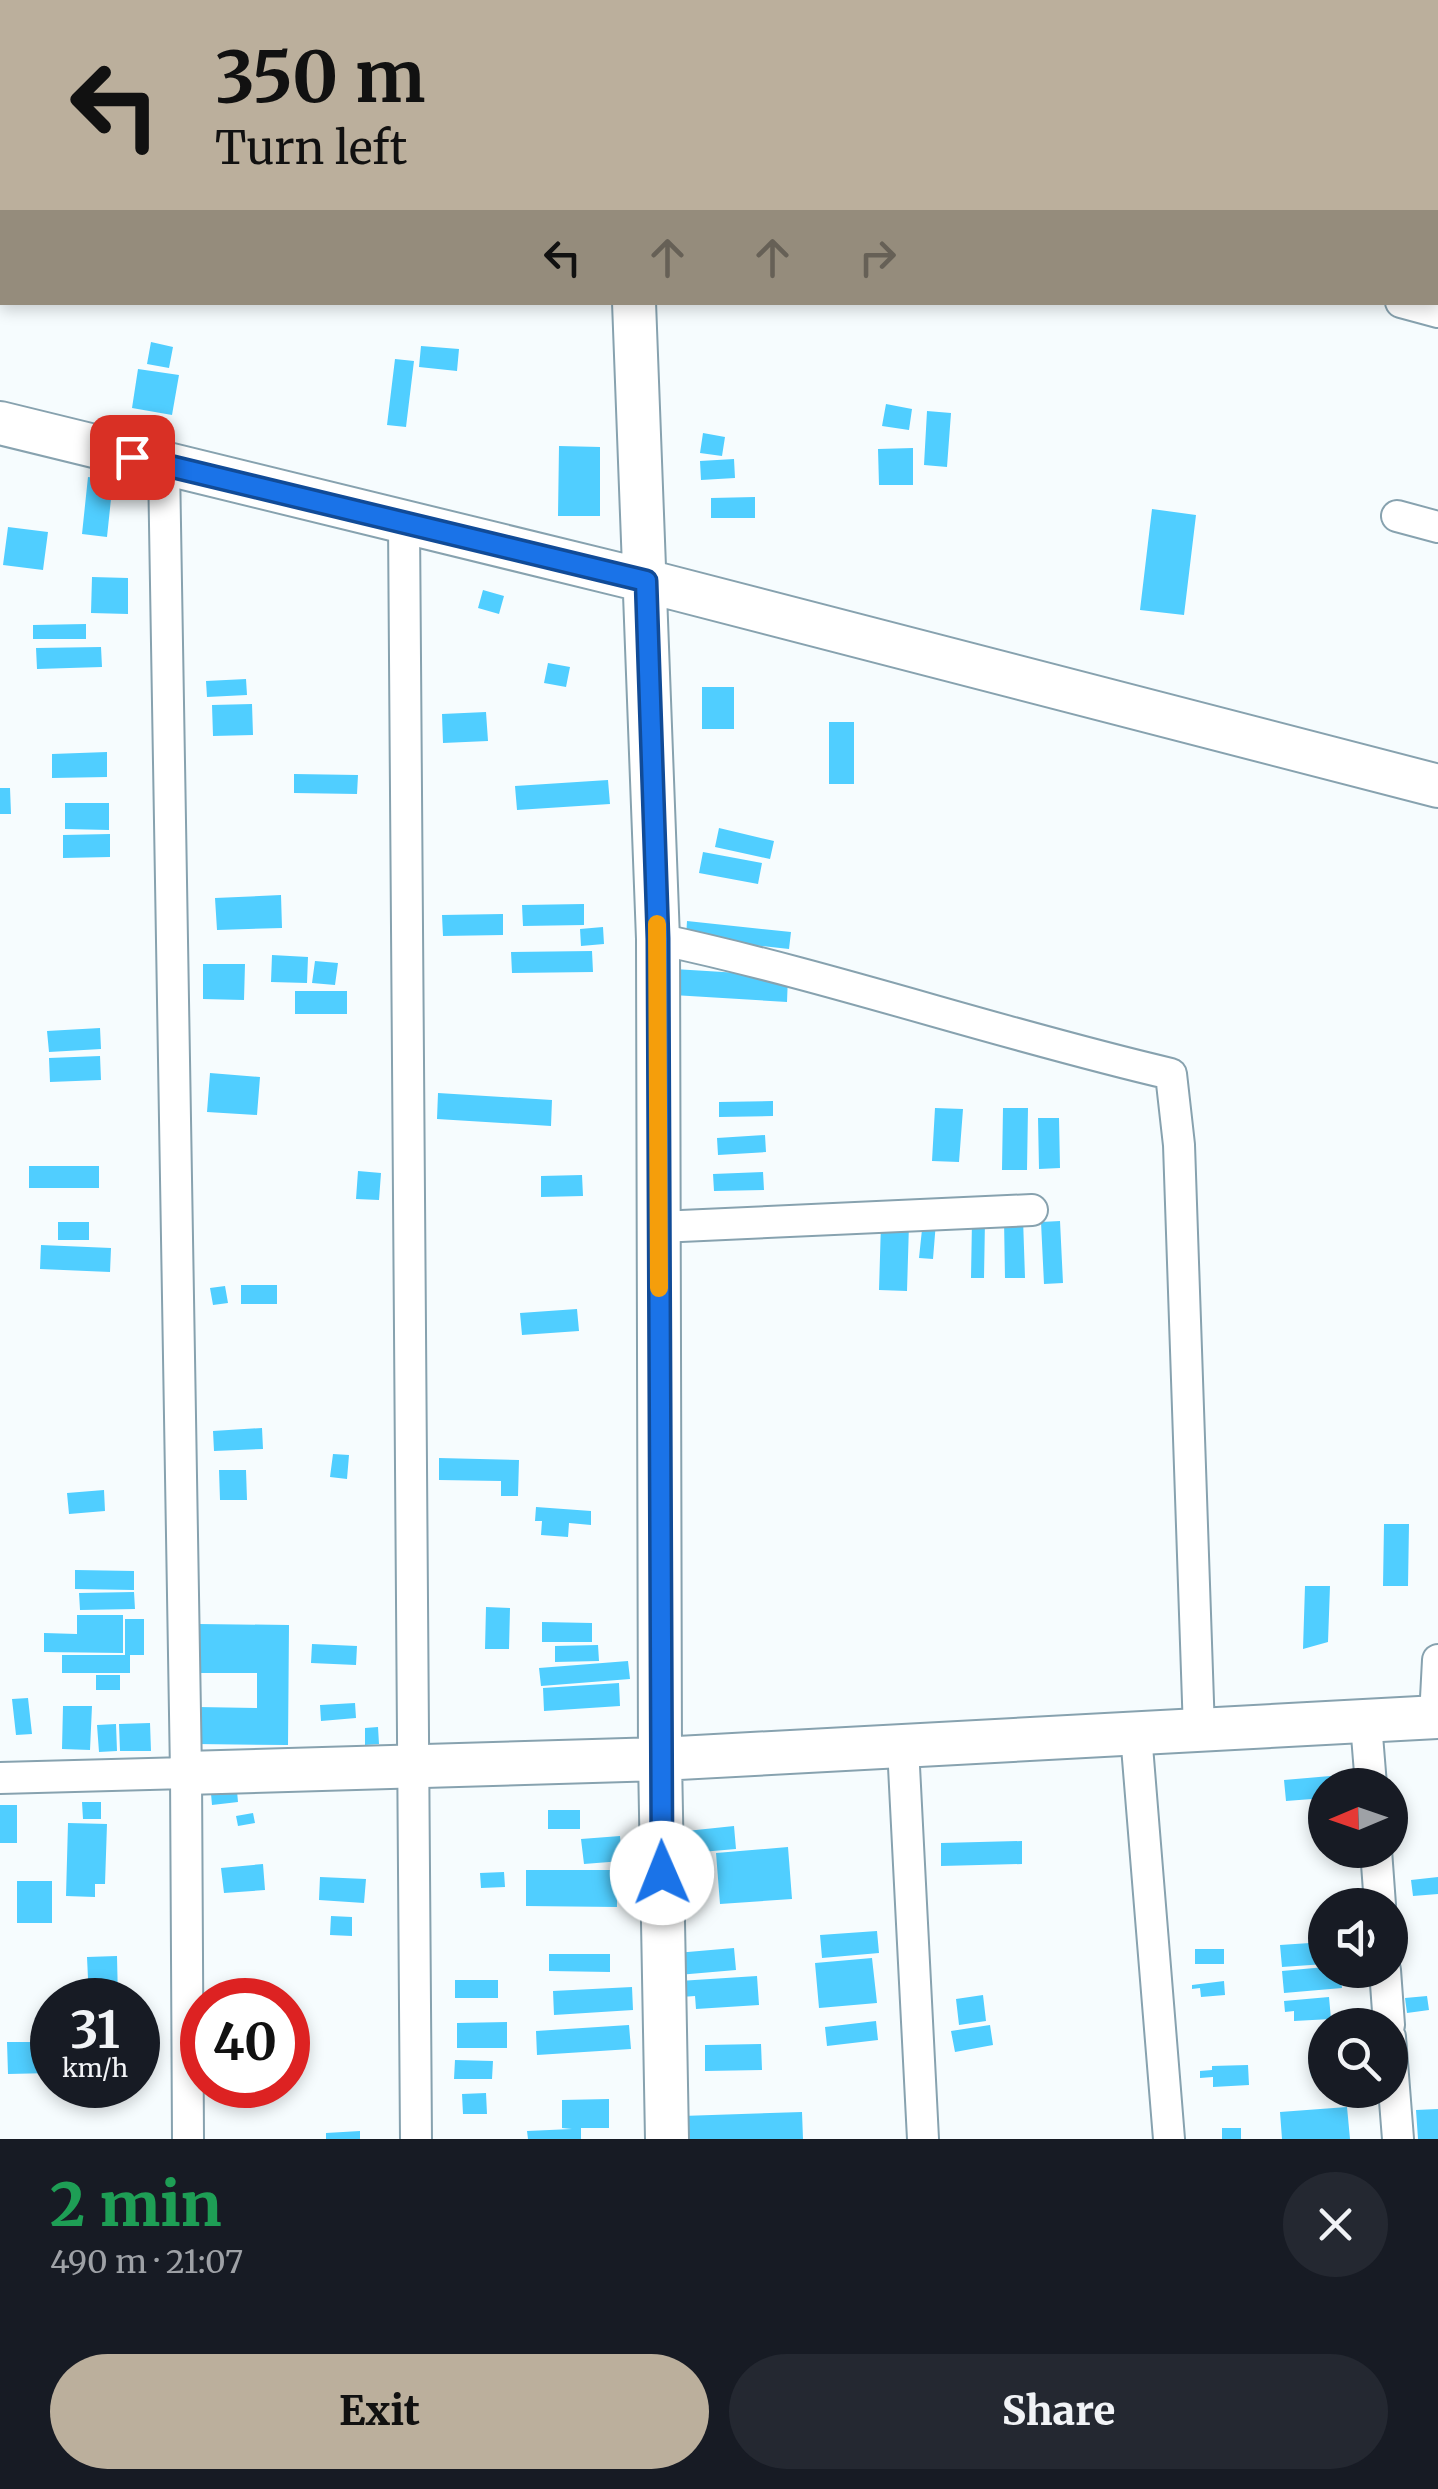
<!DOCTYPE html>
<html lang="en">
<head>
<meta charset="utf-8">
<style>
  :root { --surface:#171b24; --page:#242831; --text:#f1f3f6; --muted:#9ea1a6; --accent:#bbaf9c }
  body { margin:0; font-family:Merriweather,serif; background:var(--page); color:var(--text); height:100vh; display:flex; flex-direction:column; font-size:38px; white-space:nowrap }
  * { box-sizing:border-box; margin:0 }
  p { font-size:32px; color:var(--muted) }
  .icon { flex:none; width:55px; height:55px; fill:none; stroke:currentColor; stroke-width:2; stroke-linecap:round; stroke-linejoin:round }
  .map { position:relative; height:2139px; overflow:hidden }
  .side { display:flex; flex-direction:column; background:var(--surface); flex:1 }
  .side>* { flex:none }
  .guide { position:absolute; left:0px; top:0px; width:1440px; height:305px; box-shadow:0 5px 15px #0003; background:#bbaf9c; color:#111; overflow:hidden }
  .needle { width:65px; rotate:268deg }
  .controls { position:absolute; left:1308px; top:1768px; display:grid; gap:20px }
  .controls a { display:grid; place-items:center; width:100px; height:100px; border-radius:50%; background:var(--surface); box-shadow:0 5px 15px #0003; font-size:50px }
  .speed { position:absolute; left:30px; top:1978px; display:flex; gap:20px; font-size:50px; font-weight:700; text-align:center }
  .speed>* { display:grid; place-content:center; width:130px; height:130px; border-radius:50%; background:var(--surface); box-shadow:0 5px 15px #0003; line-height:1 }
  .speed small { font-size:25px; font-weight:400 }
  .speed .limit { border:15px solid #d22; background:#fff; color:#111 }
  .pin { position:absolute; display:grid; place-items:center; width:85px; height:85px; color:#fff; margin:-42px; border-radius:20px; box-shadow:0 5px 15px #0006 }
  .me { position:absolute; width:110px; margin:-55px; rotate:359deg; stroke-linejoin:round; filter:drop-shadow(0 0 8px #0008) }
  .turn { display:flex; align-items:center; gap:35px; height:210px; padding:0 50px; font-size:45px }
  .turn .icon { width:130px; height:130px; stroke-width:2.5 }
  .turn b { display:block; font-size:70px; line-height:85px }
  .lanes { display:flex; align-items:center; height:95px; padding:0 50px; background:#0003; justify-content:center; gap:50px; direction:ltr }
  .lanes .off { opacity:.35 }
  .round { display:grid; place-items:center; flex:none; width:105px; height:105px; border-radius:52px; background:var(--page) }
  .head { display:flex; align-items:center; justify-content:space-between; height:170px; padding:0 50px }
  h1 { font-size:60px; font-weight:800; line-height:75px; color:#1e9e55 }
  .action { display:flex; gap:20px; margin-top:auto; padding:20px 50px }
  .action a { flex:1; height:115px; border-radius:60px; background:var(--accent); color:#111; font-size:40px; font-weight:800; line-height:115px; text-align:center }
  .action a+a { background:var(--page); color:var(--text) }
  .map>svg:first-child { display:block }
</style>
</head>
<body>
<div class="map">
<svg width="1438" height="2139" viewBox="0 0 1438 2139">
  <rect width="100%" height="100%" fill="#f6fcfe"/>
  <path fill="#50ceff" d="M151,342L173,347L169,368L147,364Z
    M421,346L459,349L457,371L419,367Z
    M395,359L414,361L406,427L387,425Z
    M138,369L179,375L172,415L132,408Z
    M886,404L912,409L909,430L882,426Z
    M927,411L951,413L947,467L924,465Z
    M703,433L725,437L722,456L700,453Z
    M559,446L600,447V516H558Z
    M913,448V485H879L878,449Z
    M734,459L735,478L701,480L700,461Z
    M88,477L113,480L107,537L82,534Z
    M755,497V518H711V498Z
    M1152,509L1196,515L1184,615L1140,610Z
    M8,527L48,532L43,570L3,565Z
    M92,577L128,578V614L91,613Z
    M483,590L504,596L499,614L478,608Z
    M86,624V639H33V625Z
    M101,647L102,667L37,669L36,648Z
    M548,663L570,667L566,687L544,683Z
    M246,679L247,695L207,697L206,681Z
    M702,687H734V729H702Z
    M252,704L253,735L213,736L212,705Z
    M486,712L488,741L443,743L442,714Z
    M829,722H854V784H829Z
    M107,752V777L52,778V754Z
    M294,774L358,775L357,794L294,793Z
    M608,780L610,804L517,810L515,786Z
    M0,788H10L11,814H0Z
    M65,803H109V830L65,829Z
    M719,828L774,841L770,859L715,847Z
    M110,834V857L63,858V835Z
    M703,852L762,863L758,884L699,873Z
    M281,895L282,928L217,930L215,898Z
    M584,904V925L523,926L522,905Z
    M503,914V935L443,936L442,915Z
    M687,921L791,932L789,949L686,938Z
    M603,927L604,944L581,946L580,929Z
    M592,951L593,972L512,973L511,952Z
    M272,955L308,957L307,983L271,982Z
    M315,961L338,963L335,985L312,983Z
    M203,964H245L244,1000L203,999Z
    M674,969L788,976L787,1002L673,995Z
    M295,991H347V1014H295Z
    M100,1028L101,1049L49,1052L47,1031Z
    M100,1056L101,1080L50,1082L49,1058Z
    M210,1073L260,1077L257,1115L207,1112Z
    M438,1093L552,1100L551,1126L437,1119Z
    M773,1101V1116L719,1117V1102Z
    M935,1108L963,1109L959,1162L932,1161Z
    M1003,1108H1028L1027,1170H1002Z
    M1038,1118H1059L1060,1168L1039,1169Z
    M765,1135L766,1152L718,1155L717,1138Z
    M29,1166H99V1188H29Z
    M358,1171L381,1173L379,1200L356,1199Z
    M763,1172L764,1190L714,1191L713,1174Z
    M582,1175L583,1196L541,1197V1176Z
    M1023,1218L1025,1278H1005L1004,1219Z
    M923,1220L936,1222L933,1259L919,1258Z
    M972,1220H985L984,1278H971Z
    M1060,1221L1063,1283L1044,1284L1041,1222Z
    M58,1222H89V1240H58Z
    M881,1223L909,1224L907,1291L879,1290Z
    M41,1245L111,1248L110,1272L40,1269Z
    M241,1285H277V1304H241Z
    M225,1286L228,1303L213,1305L210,1288Z
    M577,1309L579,1331L522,1335L520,1313Z
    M262,1428L263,1449L214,1451L213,1431Z
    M333,1454L349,1455L347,1479L330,1477Z
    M439,1458L519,1460L518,1496H501V1481L439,1480Z
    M219,1470H246L247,1500H220Z
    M104,1490L105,1511L69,1514L67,1493Z
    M536,1507L591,1511V1525L569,1523L568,1537L541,1535L542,1521H535Z
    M1384,1524H1409L1408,1586H1383Z
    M75,1570L134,1571V1590L75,1589Z
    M1305,1586H1330L1328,1642L1303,1649Z
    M134,1592L135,1609L80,1610L79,1593Z
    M486,1607L510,1608L509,1649H485Z
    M77,1615H123V1653L44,1652V1633L77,1634Z
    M125,1619H144V1655H130V1673H62V1655H125Z
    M542,1622L592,1623V1642H542Z
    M198,1624L289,1625L288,1745L197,1744L198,1707L257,1708V1673H197Z
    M312,1644L357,1646L356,1665L311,1663Z
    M598,1645L599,1661L555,1662V1646Z
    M628,1661L630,1679L541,1686L539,1668Z
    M96,1675H120V1690H96Z
    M619,1683L620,1706L544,1711L543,1688Z
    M28,1698L32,1734L16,1735L12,1699Z
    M355,1703L356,1718L321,1721L320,1705Z
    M63,1706H92L90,1750L62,1749Z
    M150,1723L151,1751H120L119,1724Z
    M116,1724L117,1751L99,1752L97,1725Z
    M378,1727L379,1744L365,1745V1728Z
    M1342,1775L1343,1785H1325V1798L1286,1801L1284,1780Z
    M236,1780L238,1802L212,1805L210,1782Z
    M82,1802H101V1819H83Z
    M0,1805H17V1843H0Z
    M548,1810H580V1829H548Z
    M253,1813L255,1823L238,1826L236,1816Z
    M68,1823L107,1824L105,1884H95V1897L66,1896Z
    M734,1826L736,1849L678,1854L677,1832Z
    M620,1836L622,1861L584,1864L581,1839Z
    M1022,1841V1864L941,1866V1843Z
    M788,1847L792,1899L720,1904L716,1853Z
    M263,1864L265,1890L224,1893L221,1868Z
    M526,1870H617V1907L526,1906Z
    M504,1872L505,1887L481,1888L480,1873Z
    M320,1877L366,1879L364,1903L319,1900Z
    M1438,1877V1894L1413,1896L1411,1880Z
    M17,1881H52V1923H17Z
    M331,1916L352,1917V1936L330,1935Z
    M877,1931L879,1953L822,1958L820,1935Z
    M1325,1942V1964L1282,1967L1280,1945Z
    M734,1948L736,1970L678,1975L676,1953Z
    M1195,1949H1224V1964H1195Z
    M549,1954H610V1972L549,1971Z
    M117,1956L118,2000H89L87,1957Z
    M872,1958L877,2003L819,2008L815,1963Z
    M1325,1967V1970H1340L1342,1988L1284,1993L1282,1971Z
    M757,1976L759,2005L696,2009L695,1996L681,1997L679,1981Z
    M455,1980H498V1998H455Z
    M1224,1981L1225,1995L1201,1997L1200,1988L1192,1989V1985Z
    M632,1987L633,2010L554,2015L553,1991Z
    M983,1995L986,2021L959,2025L956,1999Z
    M1427,1996L1429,2010L1407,2013L1405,1998Z
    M1329,1997L1331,2019L1294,2021V2011L1285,2012L1284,2001Z
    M876,2021L878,2040L827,2046L825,2027Z
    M507,2022V2048H457V2023Z
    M629,2025L631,2049L537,2055L536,2031Z
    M990,2025L993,2045L955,2052L951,2031Z
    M7,2042H52V2073L8,2074Z
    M761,2044L762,2070L705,2071V2045Z
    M1325,2058V2075L1311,2076L1309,2059Z
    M455,2060L493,2061L492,2079H454Z
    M1248,2065L1249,2085L1213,2087V2077L1200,2078V2071L1212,2070V2066Z
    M486,2093L487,2114H463L462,2094Z
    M609,2099V2128H581V2139H528L527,2131L572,2129L562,2128V2100Z
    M1347,2107L1350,2139H1282L1280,2112Z
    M1438,2109V2139H1418L1416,2110Z
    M802,2112L803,2139H683L682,2116Z
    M1222,2128H1241V2139H1222Z
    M360,2131V2139H326V2133Z"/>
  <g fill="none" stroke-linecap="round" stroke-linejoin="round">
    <defs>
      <path id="street" d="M174,0L184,2
        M1401,302L1438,312
        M164,465L186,1773L188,2139
        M1397,516L1438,527
        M404,523L416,2139
        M658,939C831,976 999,1034 1171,1074L1179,1145L1199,1731
        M659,1227L1032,1210
        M1435,1717L1438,1660
        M1366,1723L1371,1785
        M1136,1734L1169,2139
        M903,1747L923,2139
        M0,1778L186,1773
        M1376,1850L1380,1905
        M1385,1970L1389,2025
        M1390,2037L1398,2139"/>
      <path id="secondary" d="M620,0V2
        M634,302L658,939L660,1759L667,2139
        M0,423L646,581L1438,786
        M186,1773L660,1759L1438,1717"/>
    </defs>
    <use href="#street" stroke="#87a2af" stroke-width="34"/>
    <use href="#secondary" stroke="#87a2af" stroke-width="46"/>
    <use href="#street" stroke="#fff" stroke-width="30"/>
    <use href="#secondary" stroke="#fff" stroke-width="42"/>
  </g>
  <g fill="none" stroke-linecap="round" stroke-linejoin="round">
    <defs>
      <path id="route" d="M132,457L646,581L658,939L662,1873"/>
    </defs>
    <use href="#route" stroke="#114b97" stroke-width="25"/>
    <use href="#route" stroke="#1a73e8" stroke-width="18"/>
    <path stroke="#f59e0b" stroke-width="18" d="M657,924L659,1288"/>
  </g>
</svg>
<div class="controls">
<a><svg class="needle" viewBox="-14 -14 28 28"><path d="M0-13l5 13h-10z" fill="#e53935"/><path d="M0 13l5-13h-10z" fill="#9ea1a6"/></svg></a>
<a><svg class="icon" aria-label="sound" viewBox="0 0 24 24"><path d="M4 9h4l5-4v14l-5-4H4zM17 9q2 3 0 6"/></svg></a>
<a><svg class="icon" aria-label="search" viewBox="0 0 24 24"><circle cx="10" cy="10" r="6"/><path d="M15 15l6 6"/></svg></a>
</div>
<div class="speed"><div>31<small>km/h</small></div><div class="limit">40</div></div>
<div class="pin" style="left:132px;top:457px;background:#d93025"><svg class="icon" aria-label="arrive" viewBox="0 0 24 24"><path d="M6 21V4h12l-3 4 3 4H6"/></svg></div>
<svg class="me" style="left:662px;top:1873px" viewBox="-20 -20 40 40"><circle r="19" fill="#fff"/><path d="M0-13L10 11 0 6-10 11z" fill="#1a73e8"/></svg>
<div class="guide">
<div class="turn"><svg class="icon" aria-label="left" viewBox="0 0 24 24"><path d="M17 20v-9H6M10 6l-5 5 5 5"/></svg><div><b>350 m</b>Turn left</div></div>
<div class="lanes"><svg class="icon" aria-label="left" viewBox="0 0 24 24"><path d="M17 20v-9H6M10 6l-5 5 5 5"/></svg><svg class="icon off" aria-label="ahead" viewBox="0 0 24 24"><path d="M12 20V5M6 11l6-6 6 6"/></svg><svg class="icon off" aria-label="ahead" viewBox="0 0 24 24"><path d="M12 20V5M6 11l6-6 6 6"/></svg><svg class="icon off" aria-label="right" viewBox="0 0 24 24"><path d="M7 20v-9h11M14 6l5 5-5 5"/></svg></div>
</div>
</div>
<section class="side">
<div class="head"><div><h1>2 min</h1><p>490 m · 21:07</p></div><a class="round"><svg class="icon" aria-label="close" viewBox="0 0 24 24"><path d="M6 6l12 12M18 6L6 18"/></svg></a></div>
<div class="action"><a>Exit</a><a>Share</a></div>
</section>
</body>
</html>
